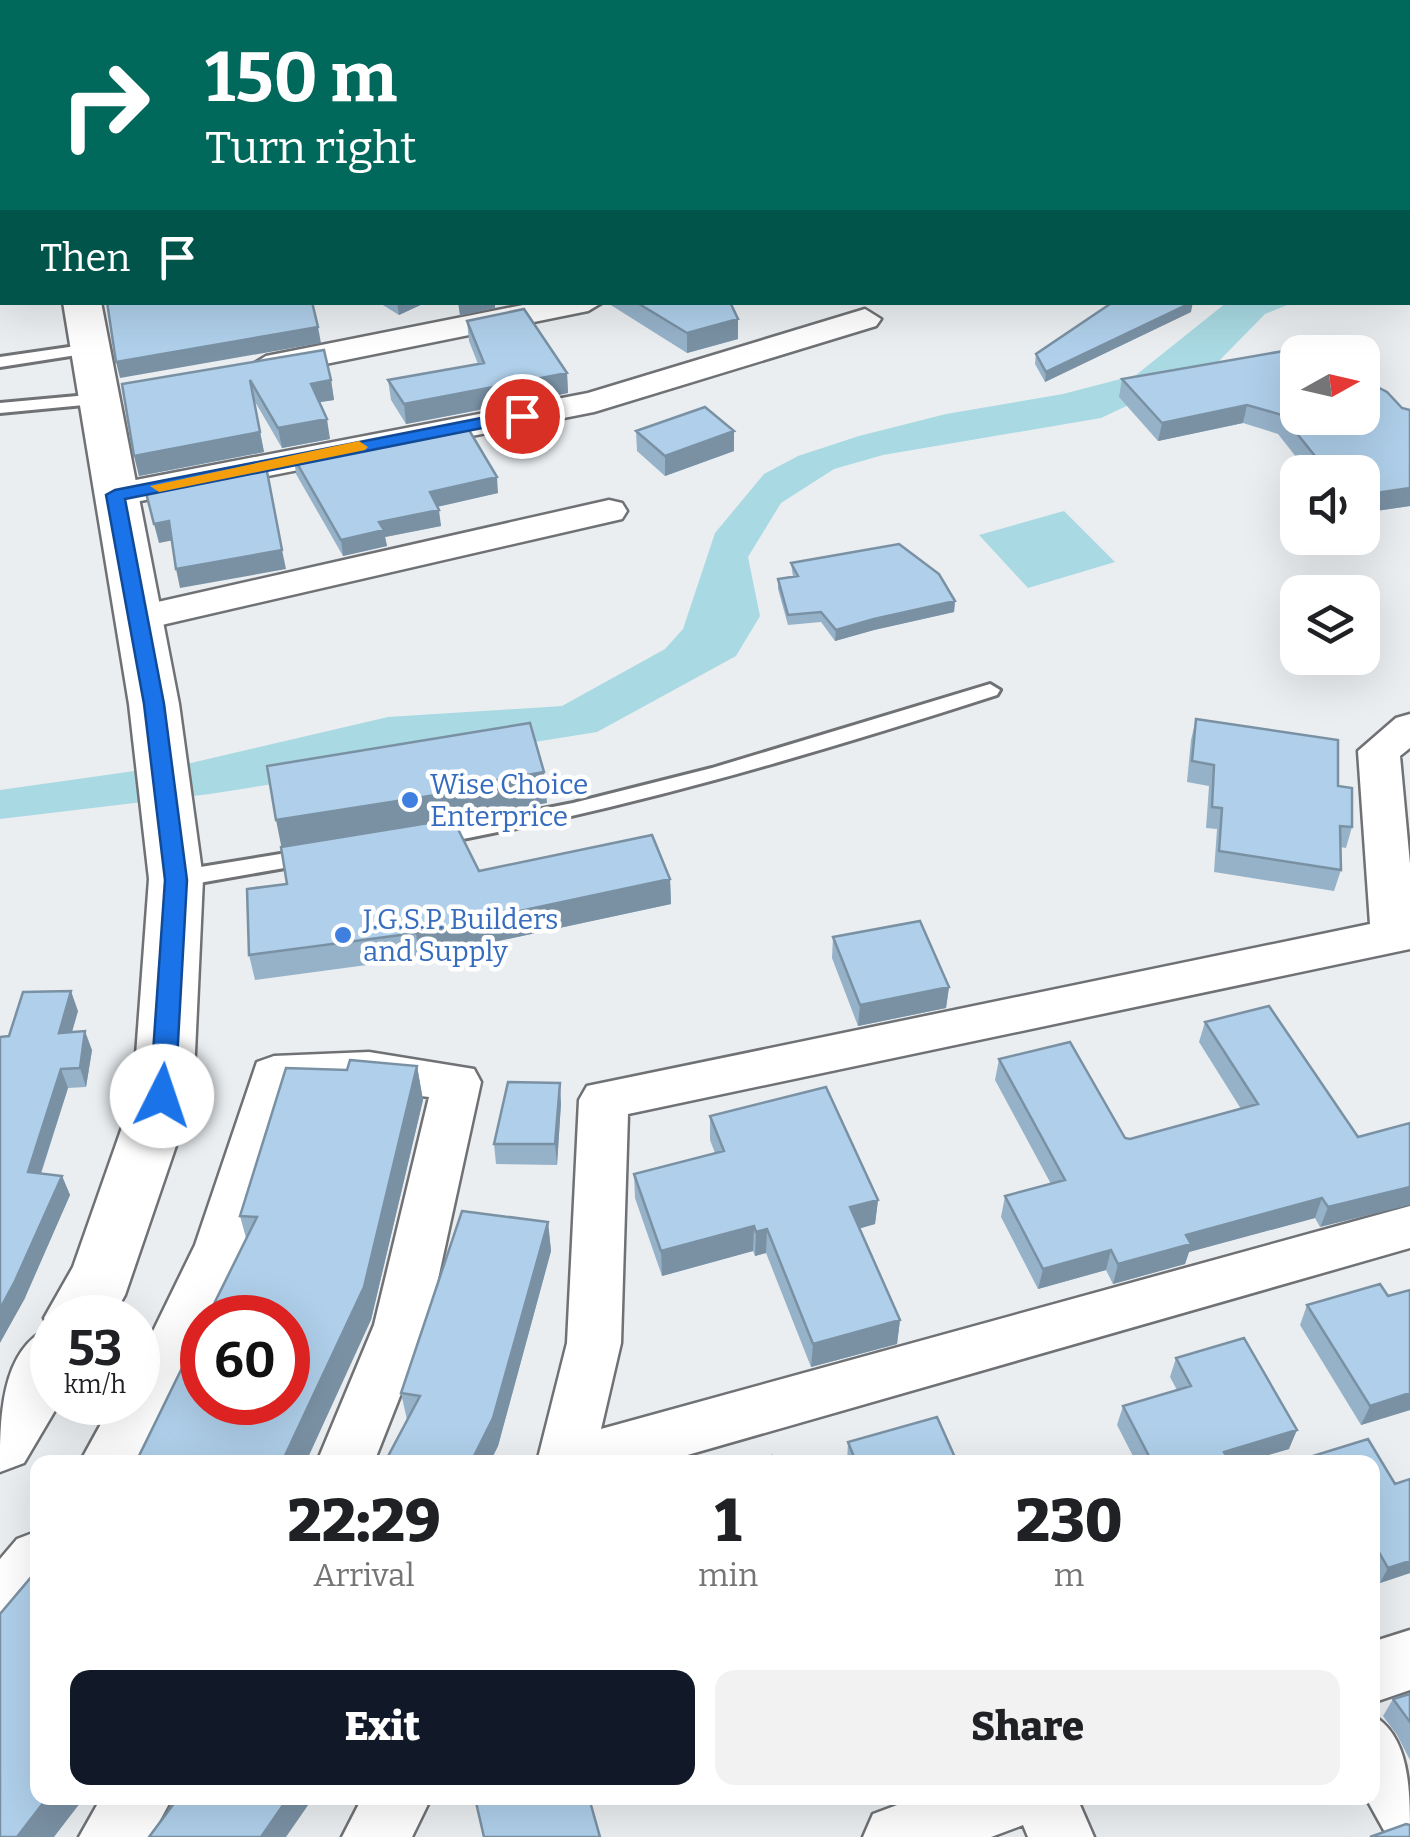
<!DOCTYPE html>
<html lang="en">
<head>
<meta charset="utf-8">
<style>
  :root { --surface:#fff; --page:#f2f2f2; --text:#202124; --muted:#757577; --accent:#111827 }
  body { margin:0; font-family:Bitter,serif; background:var(--page); color:var(--text); height:100vh; display:flex; flex-direction:column; font-size:38px; white-space:nowrap }
  * { box-sizing:border-box; margin:0 }
  p { font-size:32px; color:var(--muted) }
  .icon { flex:none; width:55px; height:55px; fill:none; stroke:currentColor; stroke-width:2; stroke-linecap:round; stroke-linejoin:round }
  .map { position:relative; flex:1; overflow:hidden }
  .sheet { position:absolute; left:30px; top:1455px; width:1350px; height:350px; display:flex; flex-direction:column; background:var(--surface); border-radius:20px; box-shadow:0 10px 40px #0002 }
  .sheet>* { flex:none }
  .banner { position:absolute; left:0px; top:0px; width:1410px; height:305px; box-shadow:0 10px 40px #0002; background:#00695c; color:#fff; overflow:hidden }
  .needle { width:65px; rotate:82deg }
  .tools { position:absolute; left:1280px; top:335px; display:grid; gap:20px }
  .tools a { display:grid; place-items:center; width:100px; height:100px; border-radius:20px; background:var(--surface); box-shadow:0 10px 40px #0002; font-size:50px }
  .speed { position:absolute; left:30px; top:1295px; display:flex; gap:20px; font-size:50px; font-weight:700; text-align:center }
  .speed>* { display:grid; place-content:center; width:130px; height:130px; border-radius:50%; background:var(--surface); box-shadow:0 10px 40px #0002; line-height:1 }
  .speed small { font-size:25px; font-weight:400 }
  .speed .limit { border:15px solid #d22; background:#fff; color:#111 }
  .pin { position:absolute; display:grid; place-items:center; width:85px; height:85px; color:#fff; margin:-42px; border:5px solid #fff; border-radius:50%; box-shadow:0 2px 10px #0007 }
  .me { position:absolute; width:110px; margin:-55px; rotate:4deg; stroke-linejoin:round; filter:drop-shadow(0 0 8px #0008) }
  .turn { display:flex; align-items:center; gap:35px; height:210px; padding:0 40px; font-size:45px }
  .turn .icon { width:130px; height:130px; stroke-width:2.5 }
  .turn b { display:block; font-size:70px; line-height:85px }
  .then { display:flex; align-items:center; height:95px; padding:0 40px; background:#0003; gap:20px; font-size:38px }
  .eta { display:flex; justify-content:space-evenly; align-items:center; height:170px; text-align:center }
  .eta b { font-size:60px; font-weight:800; line-height:70px }
  .cta { display:flex; gap:20px; margin-top:auto; padding:20px 40px }
  .cta a { flex:1; height:115px; border-radius:20px; background:var(--accent); color:#fff; font-size:40px; font-weight:800; line-height:115px; text-align:center }
  .cta a+a { background:var(--page); color:var(--text) }
  .map>svg:first-child { display:block }
</style>
</head>
<body>
<div class="map">
<svg width="1410" height="1837" viewBox="0 0 1410 1837">
  <rect width="100%" height="100%" fill="#eaeef1"/>
  <path fill="#a9d9e2" d="M1226,303H1292L1265,314L1216,364L1101,418L883,455L834,469L781,503L748,557L760,616L736,656L597,732L210,794L0,819V790L191,763L388,717L562,706L665,649L683,629L715,533L764,474L798,456L859,436L946,414L1063,394L1136,375Z
    M1064,511L1115,562L1028,588L979,535Z"/>
  <g fill="none" stroke-linecap="round" stroke-linejoin="round">
    <defs>
      <path id="lane" d="M90,344L98,349L96,352L0,367V357Z
        M99,394L105,395V403L0,413V403Z
        M990,684L1000,690L997,695C811,755 624,810 431,845L420,838L431,831L573,803L712,768Z
        M311,849L322,857L319,862L176,887L165,879L176,871Z"/>
      <path id="street" d="M0,255H2V275H0Z
        M538,302H603L588,311L266,376L250,366L266,356Z
        M865,309L881,319L876,326L594,412L115,506L102,503L97,495L102,487L115,484L588,393Z
        M609,500L622,503L627,511L622,519L140,630L126,626L121,618L126,610L140,606Z
        M1410,714V748L1400,756L1410,864V949L628,1114L621,1343L601,1429L1410,1206V1248L663,1462H537L567,1343L579,1100L587,1086L1370,924L1358,751L1396,718Z
        M369,1052L474,1069L481,1082L428,1325L374,1462H317L374,1325L429,1097L369,1090L293,1093L247,1245L213,1318H202V1341L138,1462H80L113,1402H138V1362L195,1245L257,1062L274,1056Z
        M38,1531V1604L21,1623L0,1632V1559L17,1539Z
        M1410,1630V1690L1372,1703V1642Z
        M1372,1715C1410,1736 1410,1789 1410,1837L1387,1836L1366,1798H1372Z
        M101,1798H172L151,1837H79Z
        M362,1798H431L412,1837H342Z
        M916,1798H1077L1094,1837H1028L1023,1825L991,1837H863L873,1814Z"/>
      <path id="secondary" d="M0,64L2,65V86L0,85Z"/>
      <path id="primary" d="M63,302H101L179,704L203,879L193,1096L125,1295L112,1318H52V1402H60L24,1463L0,1472C0,1420 0,1350 49,1328L44,1318L73,1267L133,1096L149,879L129,704Z"/>
    </defs>
    <use href="#lane" stroke="#6f7174" stroke-width="6"/>
    <use href="#street" stroke="#6f7174" stroke-width="5"/>
    <use href="#secondary" stroke="#6f7174" stroke-width="5"/>
    <use href="#primary" stroke="#6f7174" stroke-width="5"/>
    <use href="#lane" fill="#fff" fill-rule="evenodd"/>
    <use href="#street" fill="#fff" fill-rule="evenodd"/>
    <use href="#secondary" fill="#fff" fill-rule="evenodd"/>
    <use href="#primary" fill="#fff" fill-rule="evenodd"/>
  </g>
  <path fill="#96b2c9" d="M378,302H427L399,315Z
    M606,302H730L738,339L687,353Z
    M1191,312L1045,382L1035,364L1036,354Z
    M467,321L567,373L568,393L406,424L391,400L388,380L478,364L469,341Z
    M1122,379L1410,410V506L1362,513V472H1308L1278,434L1243,423L1158,441L1119,397Z
    M331,380L334,400L320,402L330,439L282,448L254,400L264,452L139,476L122,384Z
    M636,431H734V451L665,476L637,451Z
    M294,458L498,493L437,507L441,526L385,537L387,546L343,556L296,474Z
    M791,563L955,601L954,612L874,630L835,641L821,622L788,625L778,589V579L793,577Z
    M1196,719L1338,786L1352,827L1346,848L1340,847L1341,870L1334,891L1214,872L1217,829L1206,828L1209,786L1187,782L1191,740Z
    M547,803L446,820L479,871L670,879L671,904L419,958L255,980L249,955L287,884L281,847Z
    M833,937L949,987L946,1008L858,1026L832,958Z
    M78,1011L72,1032L92,1050L86,1087L68,1088L41,1174L62,1176L70,1195L24,1300L9,1036Z
    M1205,1022L1358,1137L1320,1227L1315,1218L1189,1252L1185,1264L1113,1284L1106,1270L1038,1289L1001,1217L1005,1196L1051,1184L995,1080L999,1059L1125,1138L1130,1139L1241,1109L1199,1042Z
    M417,1066L423,1100L371,1320L246,1238L240,1216L347,1070Z
    M561,1103L557,1165L496,1164L494,1144Z
    M710,1116L878,1200L875,1224L860,1228L900,1320L897,1344L811,1367L766,1253L755,1256L753,1251L662,1276L635,1198L634,1174L715,1153L710,1140Z
    M548,1222L551,1251L498,1446L490,1462H385L407,1420L401,1393Z
    M1307,1305L1410,1410L1361,1425L1300,1325Z
    M1176,1358L1289,1449L1244,1462H1136L1117,1425L1123,1406L1177,1390L1170,1377Z
    M1368,1439L1410,1573L1380,1583L1372,1570V1462H1310L1313,1456Z
    M848,1442L957,1462H847Z
    M1410,1694V1760L1397,1735L1383,1716L1393,1699Z"/>
  <path fill="#7a91a4" d="M352,0H411L401,2H341Z
    M1111,0H1136L1131,2H1106Z
    M1410,190V207L1408,208V191Z
    M397,302H427L399,315Z
    M458,302H495V308L460,316Z
    M1193,302L1191,312L1045,382L1046,372Z
    M738,319V339L687,353V333Z
    M318,327L321,343L120,378L116,362Z
    M567,373L568,393L406,424L404,404Z
    M331,380L334,400L314,403L311,384Z
    M1247,405L1243,423L1158,441L1162,423Z
    M327,419L330,439L282,448L278,428Z
    M734,431V451L665,476V456Z
    M260,432L264,452L139,476L134,456Z
    M497,477L498,493L432,508L430,492Z
    M1410,488V506L1362,513V495Z
    M439,510L441,526L385,537L387,546L343,556L341,540L379,522Z
    M169,521L174,540L159,543L154,524Z
    M282,550L286,569L180,588L176,569Z
    M955,601L954,612L874,630L835,641L836,630L874,619Z
    M544,772L547,803L282,850L276,820Z
    M670,879L671,904L419,958L416,933Z
    M949,987L946,1008L858,1026L860,1005Z
    M71,991L78,1011L66,1052L59,1033Z
    M85,1031L92,1050L86,1087L80,1068Z
    M417,1066L423,1100L371,1320L306,1462H282Z
    M61,1069L68,1088L35,1191L28,1172Z
    M560,1083L561,1103L557,1165L555,1144Z
    M62,1176L70,1195L24,1300L0,1343V1309Z
    M1410,1187V1205L1320,1227L1328,1207Z
    M1322,1198L1315,1218L1189,1252L1185,1264L1113,1284L1118,1264L1186,1235Z
    M878,1200L875,1224L848,1232L850,1207Z
    M548,1222L551,1251L498,1446L490,1462H471Z
    M754,1226L753,1251L662,1276L661,1251Z
    M767,1229L766,1253L755,1256L756,1232Z
    M1111,1250L1106,1270L1038,1289L1043,1269Z
    M900,1320L897,1344L811,1367L813,1344Z
    M1410,1393V1410L1361,1425L1370,1406Z
    M1297,1430L1289,1449L1244,1462H1220L1224,1452Z
    M1410,1561V1573L1380,1583L1388,1568Z
    M47,1798H84L54,1837H17Z
    M288,1798H313L286,1837H261Z"/>
  <path fill="#afcfea" stroke="#7a91a4" stroke-width="2.5" d="M0,0H352L341,2H2V56L0,47Z
    M464,0H1111L1106,2H465Z
    M107,302H312L318,327L116,362Z
    M636,302H730L738,319L687,333Z
    M1113,302H1193L1046,372L1036,354Z
    M524,309L567,373L404,404L388,380L484,363L467,321Z
    M1301,348L1310,352H1298V418H1362V379L1387,392L1402,408L1410,410V488L1362,495V472H1328L1282,415L1247,405L1162,423L1122,379Z
    M324,350L331,380L311,384L327,419L278,428L250,380L260,432L134,456L122,384Z
    M705,407L734,431L665,456L636,431Z
    M466,425L497,477L430,492L439,510L379,522L384,530L341,540L294,458Z
    M265,461L282,550L176,569L169,521L154,524L144,485Z
    M899,544L939,574L955,601L874,619L836,630L821,612L788,615L778,579L798,576L791,563Z
    M1196,719L1338,740V786L1352,788V827L1340,826L1341,870L1219,851L1222,808L1212,807L1214,765L1192,761Z
    M530,723L544,772L440,790L442,794L276,820L267,766Z
    M453,819L479,871L652,835L670,879L416,933L249,955L247,889L287,884L281,847Z
    M920,921L949,987L860,1005L833,937Z
    M71,991L59,1033L85,1031L80,1068L61,1069L28,1172L62,1176L15,1281L0,1309V1037L9,1036L23,992Z
    M1269,1006L1358,1137L1410,1123V1187L1328,1207L1322,1198L1186,1235L1191,1244L1118,1264L1111,1250L1043,1269L1005,1196L1065,1180L999,1059L1070,1042L1125,1138L1130,1139L1258,1104L1205,1022Z
    M350,1060L417,1066L364,1287L282,1462H136L202,1327V1402H288V1318H207L257,1217L240,1216L286,1068L347,1070Z
    M508,1082L560,1083L555,1144H494Z
    M826,1087L878,1200L850,1207L900,1320L813,1344L767,1229L756,1232L754,1226L661,1251L634,1174L724,1151L710,1116Z
    M462,1211L548,1222L493,1418L471,1462H385L420,1396L401,1393Z
    M1380,1284L1388,1296L1410,1290V1393L1370,1406L1307,1305Z
    M1244,1338L1297,1430L1224,1452L1229,1462H1152L1123,1406L1191,1386L1176,1358Z
    M937,1417L957,1462H856L848,1442Z
    M1368,1439L1395,1484L1410,1479V1561L1388,1568L1372,1540V1462H1317L1313,1456Z
    M772,1456L775,1462H748Z
    M38,1569V1798H47L17,1837H0V1614Z
    M1410,1694V1722L1393,1699Z
    M178,1798H288L261,1837H149Z
    M475,1798H589L600,1837H484Z
    M1406,1824L1410,1825V1837H1370Z"/>
  <path fill="#1a73e8" stroke="#114b97" stroke-width="2.5" d="M522,410L531,416L528,419L125,499L164,704L187,880L175,1096L162,1106L154,1103L150,1096L165,880L144,704L106,495L115,490Z"/>
  <path fill="#f59e0b" d="M359,441L368,447L365,450L159,492L150,486Z"/>
  <g fill="#3f7fe0" stroke="#fff" stroke-width="4">
    <circle cx="410" cy="800" r="10"/>
    <circle cx="343" cy="935" r="10"/>
  </g>
  <g text-anchor="middle" stroke-width="9" stroke-linejoin="round" paint-order="stroke">
    <g font-size="28" fill="#366cbe" stroke="#fff" text-anchor="start">
      <text x="430" y="794">Wise Choice<tspan x="430" dy="32">Enterprice</tspan></text>
      <text x="363" y="929">J.G.S.P. Builders<tspan x="363" dy="32">and Supply</tspan></text>
    </g>
  </g>
</svg>
<div class="tools">
<a><svg class="needle" viewBox="-14 -14 28 28"><path d="M0-13l5 13h-10z" fill="#e53935"/><path d="M0 13l5-13h-10z" fill="#757577"/></svg></a>
<a><svg class="icon" aria-label="sound" viewBox="0 0 24 24"><path d="M4 9h4l5-4v14l-5-4H4zM17 9q2 3 0 6"/></svg></a>
<a><svg class="icon" aria-label="layers" viewBox="0 0 24 24"><path d="M12 4l9 5-9 5-9-5zM3 14l9 5 9-5"/></svg></a>
</div>
<div class="speed"><div>53<small>km/h</small></div><div class="limit">60</div></div>
<div class="pin" style="left:522px;top:416px;background:#d93025"><svg class="icon" aria-label="arrive" viewBox="0 0 24 24"><path d="M6 21V4h12l-3 4 3 4H6"/></svg></div>
<svg class="me" style="left:162px;top:1096px" viewBox="-20 -20 40 40"><circle r="19" fill="#fff"/><path d="M0-13L10 11 0 6-10 11z" fill="#1a73e8"/></svg>
<div class="banner">
<div class="turn"><svg class="icon" aria-label="right" viewBox="0 0 24 24"><path d="M7 20v-9h11M14 6l5 5-5 5"/></svg><div><b>150 m</b>Turn right</div></div>
<div class="then">Then<svg class="icon" aria-label="arrive" viewBox="0 0 24 24"><path d="M6 21V4h12l-3 4 3 4H6"/></svg></div>
</div>
<section class="sheet">
<div class="eta">
<div><b>22:29</b><p>Arrival</p></div>
<div><b>1</b><p>min</p></div>
<div><b>230</b><p>m</p></div>
</div>
<div class="cta"><a>Exit</a><a>Share</a></div>
</section>
</div>
</body>
</html>
